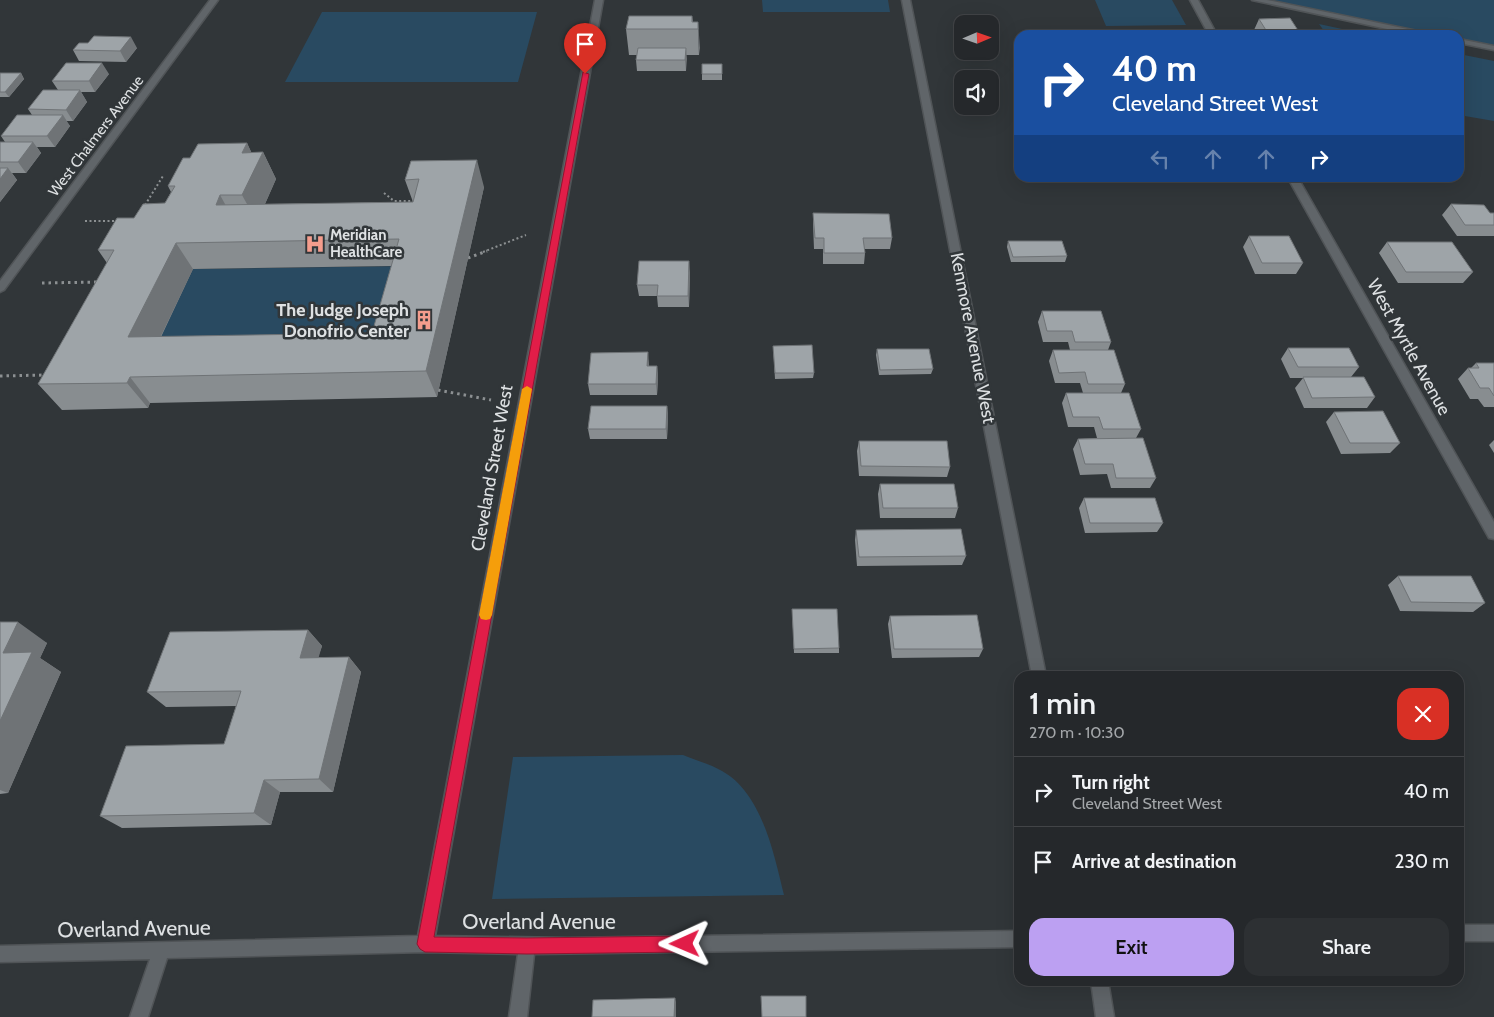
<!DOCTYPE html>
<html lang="en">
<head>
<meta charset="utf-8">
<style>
  :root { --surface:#25282b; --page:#2d3033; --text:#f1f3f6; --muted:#a3a6a9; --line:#424447; --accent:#bca0f2 }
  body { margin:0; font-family:Cabin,sans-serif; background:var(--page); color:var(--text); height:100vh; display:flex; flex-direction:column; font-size:19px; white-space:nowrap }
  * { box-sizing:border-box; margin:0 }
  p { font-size:16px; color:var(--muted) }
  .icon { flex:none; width:28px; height:28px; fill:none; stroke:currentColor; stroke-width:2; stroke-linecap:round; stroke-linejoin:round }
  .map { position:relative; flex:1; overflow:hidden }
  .side { position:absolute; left:1014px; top:671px; width:450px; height:315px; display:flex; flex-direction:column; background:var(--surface); border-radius:15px; box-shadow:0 5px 20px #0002,0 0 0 1px var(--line) }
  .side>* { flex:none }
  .guide { position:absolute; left:1014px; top:30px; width:450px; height:152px; border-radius:15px; box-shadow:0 5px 20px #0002,0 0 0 1px var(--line); background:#1a4fa0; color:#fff; overflow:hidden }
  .needle { width:32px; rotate:88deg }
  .buttons { position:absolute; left:954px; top:15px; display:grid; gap:10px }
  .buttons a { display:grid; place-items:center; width:45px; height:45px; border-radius:10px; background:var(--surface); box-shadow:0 5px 20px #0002,0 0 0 1px var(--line); font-size:25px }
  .pin { position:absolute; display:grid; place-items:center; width:42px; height:42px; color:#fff; margin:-51px -21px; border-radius:50% 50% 50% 0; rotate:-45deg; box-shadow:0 0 5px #0007 }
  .pin .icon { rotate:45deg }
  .me { position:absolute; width:55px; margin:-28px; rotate:269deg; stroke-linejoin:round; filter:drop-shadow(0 0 4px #0008) }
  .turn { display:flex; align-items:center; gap:18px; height:105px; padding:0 15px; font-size:22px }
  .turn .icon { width:65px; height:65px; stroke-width:2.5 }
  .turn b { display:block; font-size:35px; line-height:42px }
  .lanes { display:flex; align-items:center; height:48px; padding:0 15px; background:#0003; justify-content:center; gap:25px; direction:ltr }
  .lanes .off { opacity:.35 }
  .round { display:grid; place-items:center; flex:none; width:52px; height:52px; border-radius:15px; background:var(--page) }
  .overview { display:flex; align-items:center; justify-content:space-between; height:85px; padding:0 15px }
  h1 { font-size:30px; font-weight:600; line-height:38px }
  .primary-button { display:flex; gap:10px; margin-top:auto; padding:10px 15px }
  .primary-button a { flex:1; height:58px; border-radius:15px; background:var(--accent); color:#111; font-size:20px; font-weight:600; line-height:58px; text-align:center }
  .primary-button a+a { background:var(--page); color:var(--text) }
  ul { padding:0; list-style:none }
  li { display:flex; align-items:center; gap:15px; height:70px; padding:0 15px; border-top:1px solid var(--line) }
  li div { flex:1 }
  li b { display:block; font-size:19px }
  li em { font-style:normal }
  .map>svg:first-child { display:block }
</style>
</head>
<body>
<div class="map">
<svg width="1494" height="1017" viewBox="0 0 1494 1017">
  <rect width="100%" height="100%" fill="#313639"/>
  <path fill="#294a61" d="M762,0H888L890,12H763Z
    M1095,0H1172L1186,25L1106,26Z
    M1256,0H1494V48L1459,41V35H1427Z
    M322,12H537L518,82H285Z
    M1319,24L1370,35H1327Z
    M1459,54L1494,61V121L1459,115Z
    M410,266L384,359L148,363L193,269Z
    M683,755C695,760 710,764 722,771C762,793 774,854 784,895L492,899L513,757Z"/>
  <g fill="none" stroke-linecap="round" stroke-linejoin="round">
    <defs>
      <path id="minor" d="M210,0H218L4,290L0,292V281Z
        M595,0H603L435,936L567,938L1019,931V947L534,954L527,1017H509L518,954L425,952L167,958L148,1017H130L150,959L0,962V946L418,936Z
        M902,0H910L1046,676H1032Z
        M1190,0H1198L1217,35H1209Z
        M1288,178H1298L1494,522V539L1489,538Z
        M1459,925H1494V941H1459Z
        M1091,981H1108L1114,1017H1096Z"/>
      <path id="secondary" d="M1252,0H1267L1427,33L1431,35H1415Z
        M1459,39L1494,46V50L1459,43Z"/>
    </defs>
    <use href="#minor" stroke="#505457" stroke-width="3"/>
    <use href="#secondary" stroke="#505457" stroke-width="3"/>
    <path stroke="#8c9092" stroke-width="2" stroke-dasharray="2 2.5" stroke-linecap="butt" d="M384,193L394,201H416
      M145,205L163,176
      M85,221H120
      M483,252L526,235"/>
    <path stroke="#8c9092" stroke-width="3" stroke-dasharray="2.5 4" stroke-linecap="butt" d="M468,258L487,251
      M42,283L100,282
      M0,376L45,375
      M438,390L491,400"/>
    <use href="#minor" fill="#606569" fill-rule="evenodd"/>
    <use href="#secondary" fill="#606569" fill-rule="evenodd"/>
  </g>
  <path fill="#888d90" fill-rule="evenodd" d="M692,16L693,22H698L699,55H686V71H637L636,60L637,55H629L626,29Z
    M1259,19L1301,35H1257L1254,30Z
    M88,43L137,48L126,62L79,61L73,50Z
    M702,64H722V80H702Z
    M0,73H21L24,79L9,97H0Z
    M109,74L95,92H81L87,102L73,121H66L70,126L55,147H37L41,153L26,173H12L17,180L0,202V142H5L1,136L32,115L28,109L58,90L52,81Z
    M247,143L251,152H263L276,179L265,204L413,202L405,180L411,161L484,187L437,397L150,403L148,408L62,410L38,384L107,263L98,250L134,218L165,203L171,192L168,186L190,158ZM392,266L372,333L161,337L193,269Z
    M1451,204L1490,213H1494V236H1457L1442,215Z
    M813,213L892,238L890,249H865V253L864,264H823V249H814L813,224Z
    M1249,236L1303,263L1296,274H1255L1243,247Z
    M1008,241L1067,256L1065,262H1011L1007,247Z
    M1387,242L1473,272L1463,283H1398L1379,253Z
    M690,272L689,307H658L657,296H639L637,285Z
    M1042,311L1111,342L1108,350L1125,384L1121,393L1141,429L1136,438L1156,478L1150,488H1111L1107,474L1080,475L1073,449L1078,439L1097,438L1094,427H1068L1062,403L1066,393H1083L1080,383H1055L1049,361L1053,350H1070L1068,342H1043L1038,322Z
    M773,346L814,373L813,378L775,379Z
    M1288,348L1359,367L1351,377L1375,397L1367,408H1304L1295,388L1303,378H1290L1281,359Z
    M877,349L933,369L931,374L879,375L876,355Z
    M649,363V366H657L658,377L657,395H590L588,384Z
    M1476,363H1494V407H1484L1478,399H1470L1458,379L1468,368H1471Z
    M667,406L668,416L667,439H590L588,429Z
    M1334,412L1400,443L1390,453L1341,454L1326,422Z
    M1494,440V453L1489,445Z
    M859,441L950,467L947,477L859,476L857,451Z
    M880,484L958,508L955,518H880L878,494Z
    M1084,498L1163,523L1157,532L1085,533L1079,508Z
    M856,530L966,556L962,565L857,566L855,540Z
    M1398,576L1485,603L1473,612L1400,611L1388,585Z
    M792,609L839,648V653H794Z
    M890,616L983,649L979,657L892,658L888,624Z
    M0,622L47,643L40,658L61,672L8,793L0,794Z
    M308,630L322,646L318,657H349L361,672L333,792H280L271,825L122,828L100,816L224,744L236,706L166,707L147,692Z"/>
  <path fill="#6f7376" d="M698,22L700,48L699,55L698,29Z
    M131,37L137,48L126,62L120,51Z
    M686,48L687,59L686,71L685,60Z
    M102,63L109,74L95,92L89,81Z
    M21,73L24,79L9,97L5,92Z
    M80,90L87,102L73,121L66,110Z
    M63,115L70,126L55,147L47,136Z
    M33,142L41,153L26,173L18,162Z
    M247,143L257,164L263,152L276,179L257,222L242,195V153Z
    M477,160L484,187L437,397L426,371Z
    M8,168L17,180L0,202V179Z
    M220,195L235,222L216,205Z
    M176,243L193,269L148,363L128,337Z
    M689,261L690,272L689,307L688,296Z
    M648,352L649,363L648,377L647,366Z
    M657,366L658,377L657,395L656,384Z
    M130,377L150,403L148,408L127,383Z
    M667,406L668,416L667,439L666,429Z
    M18,622L47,643L40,658L61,672L8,793L0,790V721L3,653Z
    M308,630L322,646L314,673L300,658Z
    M349,657L361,672L333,792L319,779Z
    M264,780L280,792L271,825L254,813Z
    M675,998L676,1002V1017H674Z"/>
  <path fill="#9ea4a8" stroke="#6f7376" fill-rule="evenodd" d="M629,16H692V22H698V29H626Z
    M1290,18L1301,35H1269L1259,19Z
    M94,36L131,37L120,51L73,50L79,43H88Z
    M638,48H686L685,60H636Z
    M66,63H102L89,81H52Z
    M702,64H722V74H702Z
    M0,73H21L5,92H0Z
    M43,90H80L66,110L28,109Z
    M17,115H63L47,136H1Z
    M0,142H33L18,162H0Z
    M247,143L242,153L263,152L242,195H220L216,205L413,202L419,179L405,180L411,161L477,160L426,371L130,377L127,383L38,384L114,250H98L117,218H134L143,204L165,203L175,186H168L183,158H190L198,144ZM399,239L372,333L128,337L176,243Z
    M0,168H8L0,179Z
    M1451,204L1484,205L1490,213H1494V225H1465Z
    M813,213L889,214L892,238H863L865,253H824V238H815Z
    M1249,236H1289L1303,263H1262Z
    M1008,241H1062L1067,256L1013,257Z
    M1387,242H1452L1473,272H1406Z
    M639,261H689L688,296H657L658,285H637Z
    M1042,311H1101L1111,342H1075L1072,331H1047Z
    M812,345L814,373H775L773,346Z
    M1288,348H1349L1359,367H1298Z
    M877,349H929L933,369L880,370Z
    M1053,350H1114L1125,384H1088L1085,372L1059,373Z
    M648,352L647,366H657L656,384H588L591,353Z
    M1476,363H1494V396L1489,388H1480L1468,368H1479Z
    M1303,377H1364L1375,397L1312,398Z
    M1066,393H1129L1141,429H1103L1099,417H1073Z
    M591,406H667L666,429H588Z
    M1383,411L1400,443H1350L1334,412Z
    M1143,438L1156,478H1116L1113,464H1085L1078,439Z
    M859,441H947L950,467L861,466Z
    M880,484H954L958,508H883Z
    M1084,498H1155L1163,523H1090Z
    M961,529L966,556L859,557L856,530Z
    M1398,576H1471L1485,603L1411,602Z
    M792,609H837L839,648L794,649Z
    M977,615L983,649H894L890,616Z
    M0,622H18L3,653L32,652L0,721Z
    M308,630L300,658L349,657L319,779L264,780L254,813L100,816L126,746L224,744L241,691L147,692L170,632Z
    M761,996H806V1017H762Z
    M675,998L674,1017H592L593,1000Z"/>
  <path fill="#e11d48" stroke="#92132f" d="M583,72L589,74L434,937L527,938L685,936L690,939L693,944L690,949L685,952L527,954L425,952L420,949L417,944Z"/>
  <path fill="#f59e0b" d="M527,386L532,389L492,615L490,619L486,620L481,619L479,615L522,389Z"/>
  <defs>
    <symbol id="hospital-bare" viewBox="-9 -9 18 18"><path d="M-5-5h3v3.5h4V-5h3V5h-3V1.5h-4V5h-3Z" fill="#f59d8d" stroke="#313639" stroke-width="2.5" paint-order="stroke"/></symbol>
    <symbol id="building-bare" viewBox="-9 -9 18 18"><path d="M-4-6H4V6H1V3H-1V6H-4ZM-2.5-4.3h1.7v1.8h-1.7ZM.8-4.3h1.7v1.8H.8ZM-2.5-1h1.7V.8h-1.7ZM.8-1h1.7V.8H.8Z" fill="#f59d8d" stroke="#313639" stroke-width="2.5" paint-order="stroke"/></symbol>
  </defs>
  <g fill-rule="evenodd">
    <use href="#hospital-bare" x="301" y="230" width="28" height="28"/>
    <use href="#building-bare" x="410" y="306" width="28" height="28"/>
  </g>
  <g text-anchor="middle" stroke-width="5" stroke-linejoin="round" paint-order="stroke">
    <g font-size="15" fill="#dee1e3" stroke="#313639">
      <text transform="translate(96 136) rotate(-53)" y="5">West Chalmers Avenue</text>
    </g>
    <g font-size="15" font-weight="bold" fill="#dee1e3" stroke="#313639" text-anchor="start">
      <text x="330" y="240">Meridian<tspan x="330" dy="17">HealthCare</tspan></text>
    </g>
    <g font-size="18" font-weight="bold" fill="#dee1e3" stroke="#313639" text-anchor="end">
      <text x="409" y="316">The Judge Joseph<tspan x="409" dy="21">Donofrio Center</tspan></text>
    </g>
    <g font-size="18" fill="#dee1e3" stroke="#313639">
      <text transform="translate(973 338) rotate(79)" y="6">Kenmore Avenue West</text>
      <text transform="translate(1409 347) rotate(61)" y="6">West Myrtle Avenue</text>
      <text transform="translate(492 468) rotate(-80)" y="6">Cleveland Street West</text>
    </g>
    <g font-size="21" fill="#dee1e3" stroke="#313639">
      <text x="539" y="929">Overland Avenue</text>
      <text transform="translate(134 929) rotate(-1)" y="7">Overland Avenue</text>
    </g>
  </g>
</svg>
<div class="buttons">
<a><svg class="needle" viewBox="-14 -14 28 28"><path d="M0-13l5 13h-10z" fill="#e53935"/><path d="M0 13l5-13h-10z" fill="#a3a6a9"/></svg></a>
<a><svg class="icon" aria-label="sound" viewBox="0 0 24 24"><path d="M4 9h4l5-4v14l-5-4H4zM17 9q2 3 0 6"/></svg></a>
</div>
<div class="pin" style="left:585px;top:74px;background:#d93025"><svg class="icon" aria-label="arrive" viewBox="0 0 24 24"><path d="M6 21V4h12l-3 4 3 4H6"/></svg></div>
<svg class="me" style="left:685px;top:944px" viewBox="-20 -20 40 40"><path d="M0-17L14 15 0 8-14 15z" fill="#e11d48" stroke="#fff" stroke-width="4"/></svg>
<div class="guide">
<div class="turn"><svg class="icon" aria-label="right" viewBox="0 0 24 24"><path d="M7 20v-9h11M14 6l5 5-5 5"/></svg><div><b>40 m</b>Cleveland Street West</div></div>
<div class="lanes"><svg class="icon off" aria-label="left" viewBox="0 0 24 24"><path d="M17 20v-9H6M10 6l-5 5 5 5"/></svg><svg class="icon off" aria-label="ahead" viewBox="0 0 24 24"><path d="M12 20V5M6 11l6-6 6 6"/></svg><svg class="icon off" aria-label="ahead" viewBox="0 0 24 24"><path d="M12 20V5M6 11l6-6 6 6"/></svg><svg class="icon" aria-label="right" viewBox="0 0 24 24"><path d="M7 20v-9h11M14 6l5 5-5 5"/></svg></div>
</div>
<section class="side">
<div class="overview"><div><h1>1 min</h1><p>270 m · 10:30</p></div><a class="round" style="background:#d93025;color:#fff"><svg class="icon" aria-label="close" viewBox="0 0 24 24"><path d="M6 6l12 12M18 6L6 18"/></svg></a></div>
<ul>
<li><svg class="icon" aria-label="right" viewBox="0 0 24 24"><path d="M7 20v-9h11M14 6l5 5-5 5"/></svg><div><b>Turn right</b><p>Cleveland Street West</p></div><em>40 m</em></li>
<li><svg class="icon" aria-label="arrive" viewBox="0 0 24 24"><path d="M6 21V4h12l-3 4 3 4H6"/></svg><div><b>Arrive at destination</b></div><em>230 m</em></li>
</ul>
<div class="primary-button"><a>Exit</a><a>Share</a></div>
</section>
</div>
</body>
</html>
